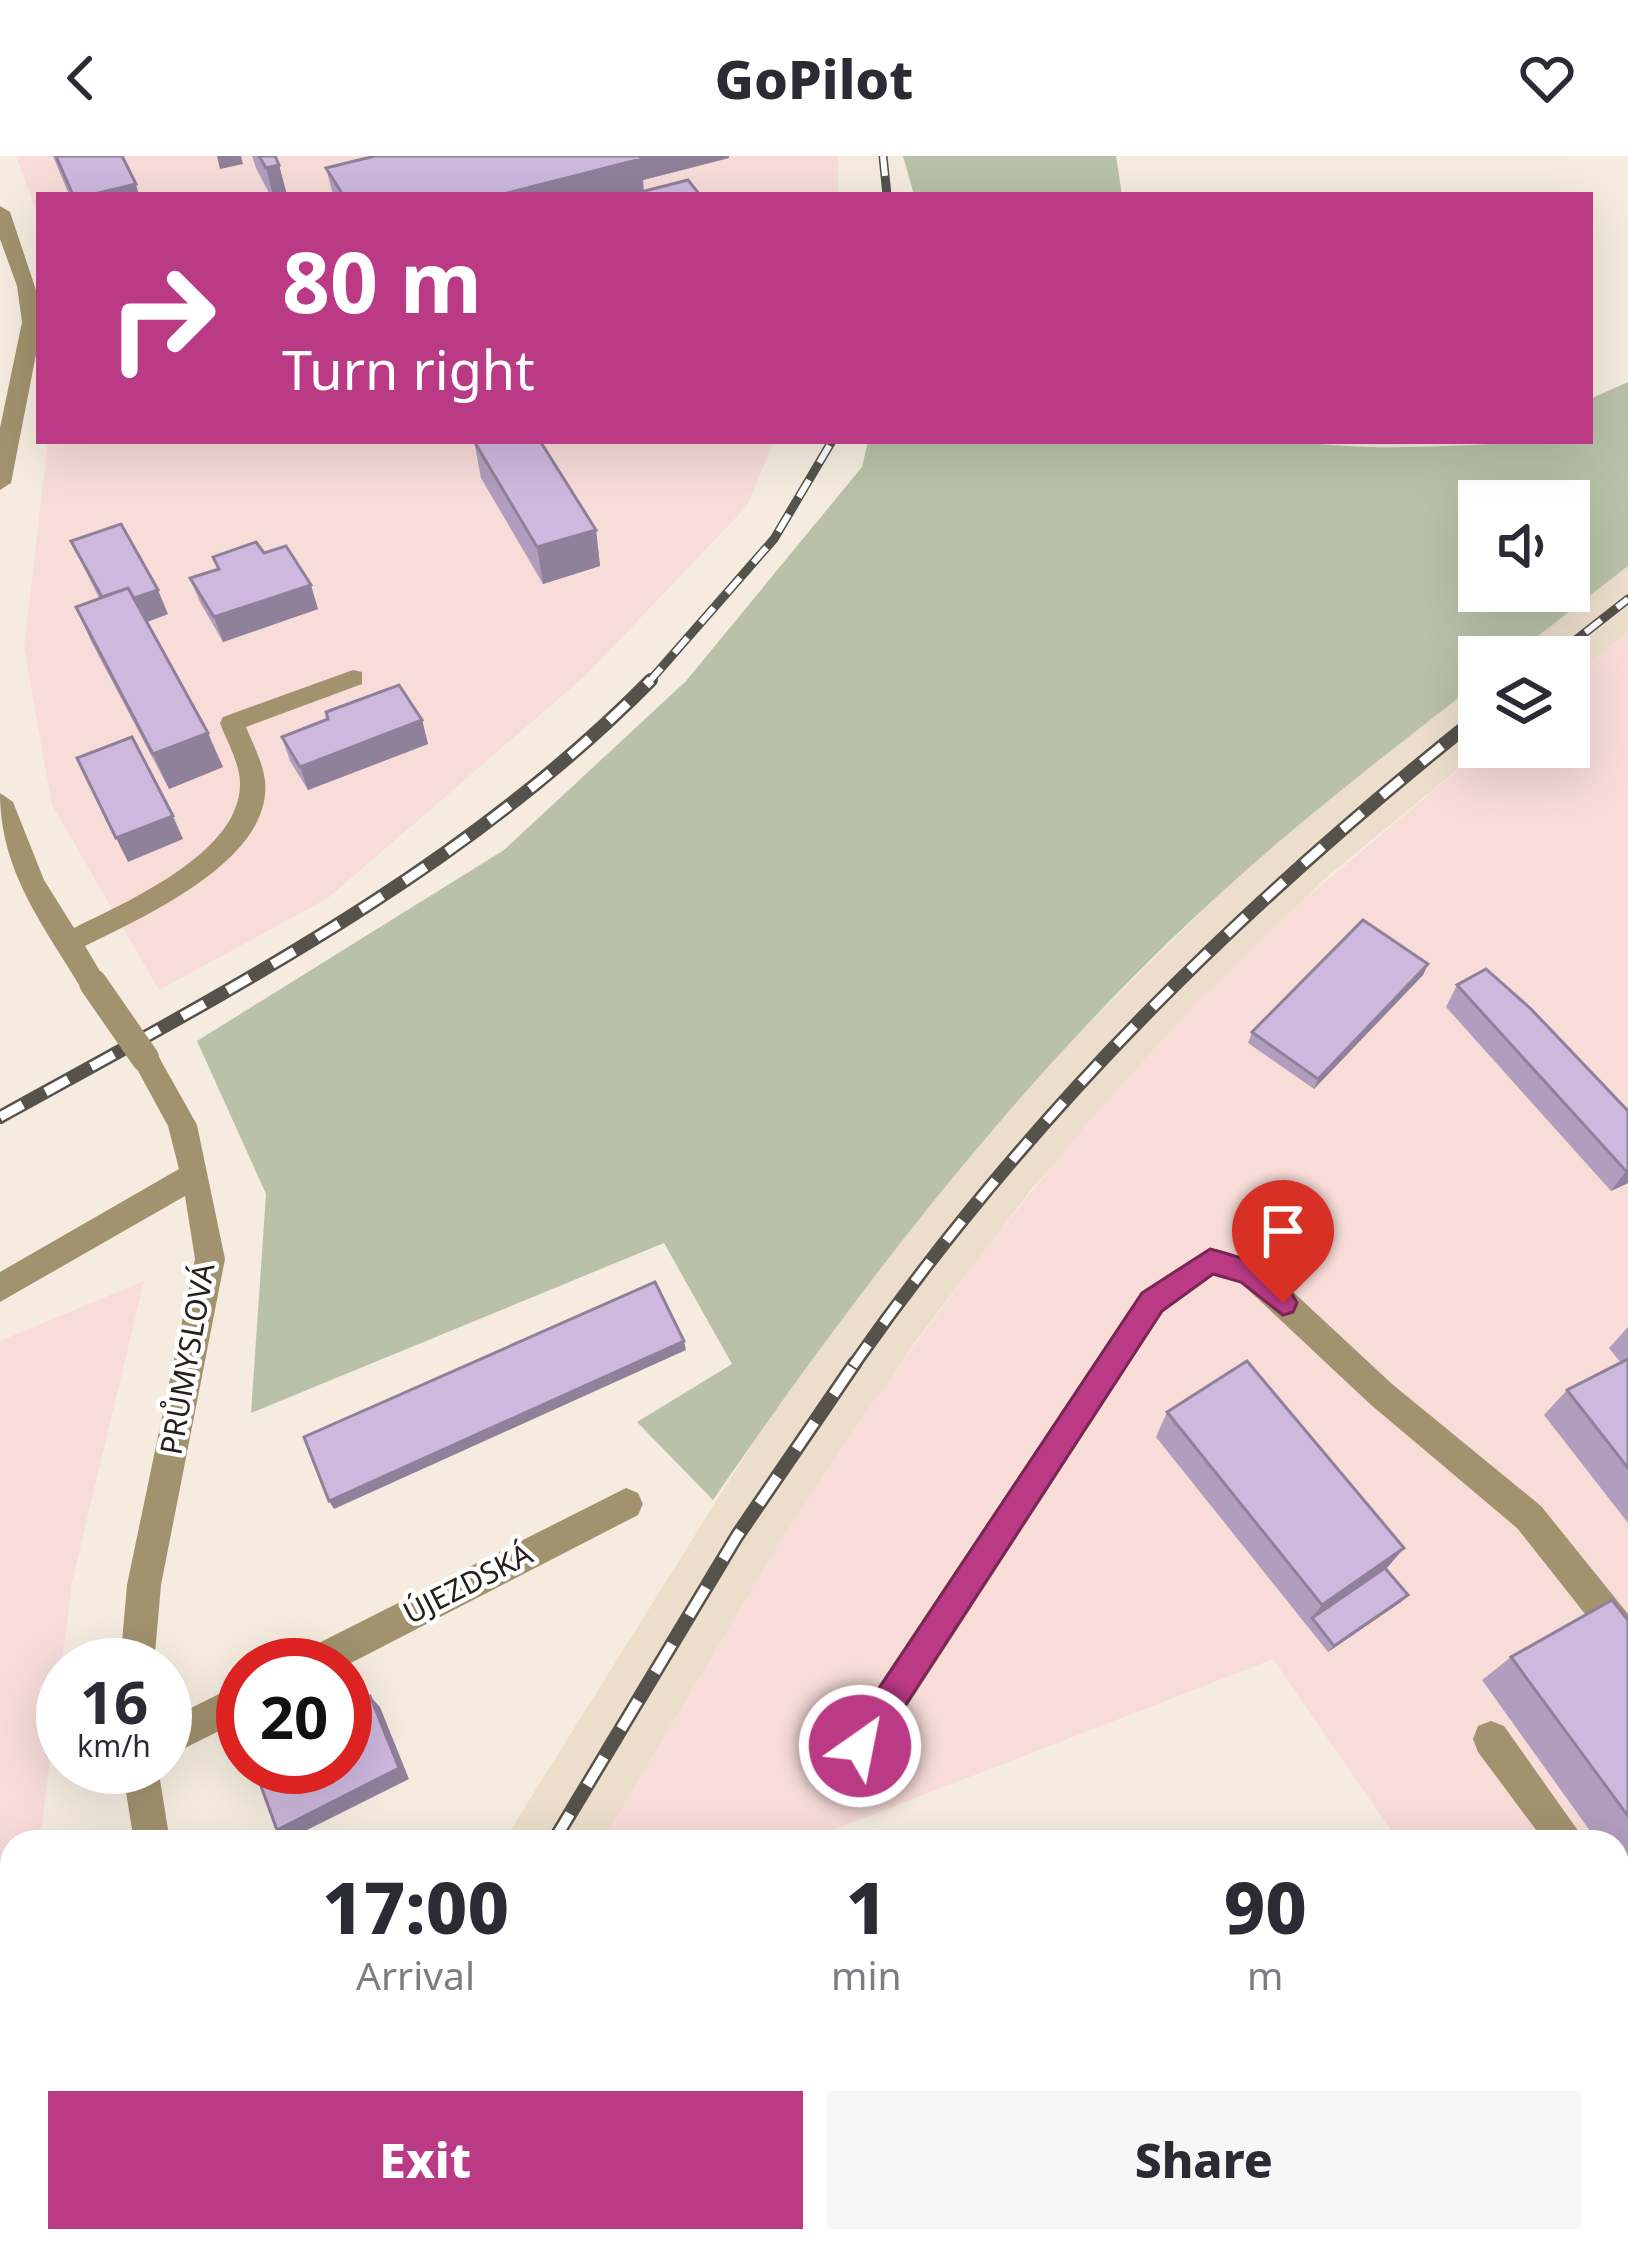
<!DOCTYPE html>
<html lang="en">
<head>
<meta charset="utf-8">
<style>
  :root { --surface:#fff; --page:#f7f7f7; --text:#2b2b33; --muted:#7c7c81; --accent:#bb3a85 }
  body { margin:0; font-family:"Noto Sans",sans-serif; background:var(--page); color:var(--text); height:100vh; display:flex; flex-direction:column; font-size:45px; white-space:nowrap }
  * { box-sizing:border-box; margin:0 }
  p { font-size:39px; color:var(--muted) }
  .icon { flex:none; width:66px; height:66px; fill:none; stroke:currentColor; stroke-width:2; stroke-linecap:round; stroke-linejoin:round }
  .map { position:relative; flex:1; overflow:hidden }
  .drawer { position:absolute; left:0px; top:1674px; width:1629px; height:423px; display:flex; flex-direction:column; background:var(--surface); border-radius:36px 36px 0 0; box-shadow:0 12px 48px #0002 }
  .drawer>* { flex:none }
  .guide { position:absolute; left:36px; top:36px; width:1557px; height:252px; border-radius:0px; box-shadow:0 12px 48px #0002; background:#bb3a85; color:#fff; overflow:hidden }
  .tools { position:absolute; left:1458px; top:324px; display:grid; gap:24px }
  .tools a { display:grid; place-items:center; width:132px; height:132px; border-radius:0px; background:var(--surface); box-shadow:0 12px 48px #0002; font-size:60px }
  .speed { position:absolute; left:36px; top:1482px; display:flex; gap:24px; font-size:60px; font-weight:700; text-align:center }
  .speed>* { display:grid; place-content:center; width:156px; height:156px; border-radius:50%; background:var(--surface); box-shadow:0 12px 48px #0002; line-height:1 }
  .speed small { font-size:30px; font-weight:400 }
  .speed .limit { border:18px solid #d22; background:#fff; color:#111 }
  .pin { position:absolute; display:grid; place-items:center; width:102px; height:102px; color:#fff; margin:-123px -51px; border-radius:50% 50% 50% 0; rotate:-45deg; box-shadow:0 0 12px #0007 }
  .pin .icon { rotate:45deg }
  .me { position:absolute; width:132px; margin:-66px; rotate:33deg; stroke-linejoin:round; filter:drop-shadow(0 0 9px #0008) }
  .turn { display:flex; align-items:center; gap:42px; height:252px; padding:0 48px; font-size:54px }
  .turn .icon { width:156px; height:156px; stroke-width:2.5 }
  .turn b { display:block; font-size:84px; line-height:102px }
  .eta { display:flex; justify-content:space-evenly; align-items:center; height:204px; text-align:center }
  .eta b { font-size:72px; font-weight:800; line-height:84px }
  .primary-button { display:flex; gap:24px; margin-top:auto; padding:24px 48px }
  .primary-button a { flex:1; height:138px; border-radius:0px; background:var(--accent); color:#fff; font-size:48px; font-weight:800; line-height:138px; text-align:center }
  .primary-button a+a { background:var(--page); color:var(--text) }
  header { display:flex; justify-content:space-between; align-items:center; height:156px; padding:0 48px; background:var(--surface); font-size:54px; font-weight:800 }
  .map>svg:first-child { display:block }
</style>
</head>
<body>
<header><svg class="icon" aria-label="back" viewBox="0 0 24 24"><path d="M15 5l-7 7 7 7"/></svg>GoPilot<svg class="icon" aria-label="heart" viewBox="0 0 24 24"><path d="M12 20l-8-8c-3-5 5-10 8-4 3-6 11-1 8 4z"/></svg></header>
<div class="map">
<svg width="1628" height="2096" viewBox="0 0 1628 2096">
  <rect width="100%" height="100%" fill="#f5ecdf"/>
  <path fill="#ecdecb" d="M1628,410V476L1569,523V501H1511Z
    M1479,526V591H1485L1323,724L1034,1030L918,1182L782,1383L602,1686H503L752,1288L855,1144L975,993L1070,886L1224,733L1320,650Z"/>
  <path fill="#f7dcd8" d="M16,0H838V39H39V63Z
    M48,285H774L747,350L585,520L328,742L159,834L52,649L24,492Z
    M1628,476V2017L1617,2002V1686H1399L1273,1503L810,1683L602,1686L782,1383L854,1272L981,1099L1088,966L1189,854L1277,767L1485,591H1569V523Z
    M144,1125L72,1426L40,1686H12V2085H74L76,2096H0V1185Z"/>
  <path fill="#b9c2a8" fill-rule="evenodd" d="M903,0H1116L1122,39H914Z
    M1628,226V410L1511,501H1479V526C1376,606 1273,685 1179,776C1001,946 852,1142 713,1344L637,1266L732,1208L664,1087L251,1257L266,1038L197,885L504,694L686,525L862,311L868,285H1294C1393,299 1490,285 1590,285V243ZM1479,345H1569V435H1479Z"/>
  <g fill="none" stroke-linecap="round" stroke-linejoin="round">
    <path fill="#a2926e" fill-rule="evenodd" d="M0,50L10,56L39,143V183L11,327L0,334V272L22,166L17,130L0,83Z
      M353,514L362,516V528L246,571C253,588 263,607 265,625C273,704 143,761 85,790L107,827L103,835H83C44,770 0,716 0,637L13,646L44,724L74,772C126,746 238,698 240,630C241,609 227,586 220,567L223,561Z
      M145,890L155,894L197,969L225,1103L161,1429L154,1509H120L127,1429L195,1103L185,1040L0,1146V1116L179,1013L168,970L131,902L135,894Z
      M1210,1092L1261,1106L1392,1228L1541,1350L1628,1458V1502L1616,1497L1517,1372L1370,1248L1241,1127L1214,1119L1163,1156L873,1603L860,1608L847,1603L842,1590L847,1577L1141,1136Z
      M626,1332L638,1337L643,1348L638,1359L345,1510L294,1509L299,1497Z
      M243,1526V1563L165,1602V1565Z
      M1491,1565L1504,1570L1586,1686H1545L1478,1596L1473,1583L1478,1570Z
      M122,1611H158L170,1686H134Z
      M1617,1733L1628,1738V1785L1617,1780Z
      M297,2085H340L345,2096H302Z
      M804,2085H859L854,2096H799Z
      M1172,2085H1215L1220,2096H1177Z"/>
    <defs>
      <path id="rail-far2" d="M883,0L887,39
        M1554,501L1628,443
        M648,527L774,383L832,285"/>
      <path id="rail-far1" d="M0,961C230,834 465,713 651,524
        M853,1210C1030,957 1238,752 1479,560"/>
      <path id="rail" d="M553,1686L737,1380L855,1207
        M320,2096L326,2085"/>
    </defs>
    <use href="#rail-far2" stroke="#55514b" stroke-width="9"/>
    <use href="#rail-far1" stroke="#55514b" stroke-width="14"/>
    <use href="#rail" stroke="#55514b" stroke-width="15"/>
    <use href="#rail-far2" stroke="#fff" stroke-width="6" stroke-dasharray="20" stroke-linecap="butt"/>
    <use href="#rail-far1" stroke="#fff" stroke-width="9" stroke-dasharray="26" stroke-linecap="butt"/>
    <use href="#rail" stroke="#fff" stroke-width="10" stroke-dasharray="33" stroke-linecap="butt"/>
    <path stroke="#a2926e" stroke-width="28" d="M93,827L145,902"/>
  </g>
  <path fill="#b19ebf" d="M53,0H122L139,39H69Z
    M252,0H275L279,9L287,39H270L256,12Z
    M375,0H729V2L643,24L644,35L700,39H333L326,12Z
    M474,285L596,374L600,410L543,428L481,322Z
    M71,385L168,458L147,466L223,611L169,633L92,487L76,451L99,442Z
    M264,397L318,453L223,486L200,446L190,422L218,413L213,401Z
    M422,564L428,588L308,634L290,605L282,581Z
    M1428,808L1423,819L1314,933L1248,887L1252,876Z
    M1457,829L1628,955V1027L1611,1035L1446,851Z
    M1628,1171V1367L1544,1259L1567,1234L1621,1207L1609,1192Z
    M1167,1256L1404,1392L1386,1413L1408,1439L1401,1446L1328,1496L1156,1281Z
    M1628,1464V1727L1617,1712V1686H1598L1482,1524L1511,1501Z
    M1528,2090H1538L1541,2096H1518Z"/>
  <path fill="#90819b" d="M217,0H241L243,8L220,13Z
    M636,0H729V2L643,24L644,39H499Z
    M279,9L287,39H273L266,12Z
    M136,28L139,39H90Z
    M596,374L600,410L543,428L537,391Z
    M311,429L318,453L223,486L214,461Z
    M158,434L168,458L118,477L107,452Z
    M422,564L428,588L308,634L300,611Z
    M208,577L223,611L169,633L153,598Z
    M173,660L183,683L128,706L116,682Z
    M1428,808L1423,819L1314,933L1318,923Z
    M1628,1014V1027L1611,1035L1626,1015Z
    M684,1185L686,1194L334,1353L329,1345Z
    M1404,1392L1386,1413L1312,1462L1322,1449Z
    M1408,1439L1401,1446L1328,1496L1334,1490Z
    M370,1540L380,1551L409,1623L289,1683L277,1674Z
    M185,2085L203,2096H185L168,2086Z"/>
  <path fill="#ceb8de" stroke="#90819b" stroke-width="3" d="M56,0H122L136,28L90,39H73Z
    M259,0H275L279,9L266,12Z
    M375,0H639L641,3L499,39H343L326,12Z
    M688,24L700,39H629Z
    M474,285H540L596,374L537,391Z
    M121,368L158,434L134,442L128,432L102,441L71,385Z
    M256,386L264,397L286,390L311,429L214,461L190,422L219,413L213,401Z
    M128,432L208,577L153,598L76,451Z
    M399,529L422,564L300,611L282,581L328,563L326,556Z
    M132,581L173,660L116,682L77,602Z
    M1363,764L1428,808L1318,923L1252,876Z
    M1486,813L1531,853L1628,955V1014L1626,1015L1457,829Z
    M655,1126L684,1185L329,1345L304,1281Z
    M1628,1203V1312L1567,1234Z
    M1247,1205L1404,1392L1322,1449L1167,1256Z
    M1385,1412L1408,1439L1334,1490L1312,1462Z
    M1612,1444L1628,1464V1660L1511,1501Z
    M370,1540L399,1612L277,1674L254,1611H345V1552Z
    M440,2085H507L511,2092L506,2096H446Z
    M168,2086L185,2096H162Z"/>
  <path fill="#bb3a85" stroke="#7a2656" stroke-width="3" d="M1210,1093C1245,1102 1280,1112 1297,1147L1293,1156L1283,1159L1241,1126L1213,1118L1162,1155L871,1602L860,1607L848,1602L844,1590L848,1579L1142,1137Z"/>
  <g text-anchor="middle" stroke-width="9" stroke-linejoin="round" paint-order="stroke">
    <g font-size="30" fill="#24211d" stroke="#fff">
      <text transform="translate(188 1203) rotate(-80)" y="10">PRŮMYSLOVÁ</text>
      <text transform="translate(468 1428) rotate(-27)" y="10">ÚJEZDSKÁ</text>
    </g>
  </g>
</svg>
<div class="tools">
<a><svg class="icon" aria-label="sound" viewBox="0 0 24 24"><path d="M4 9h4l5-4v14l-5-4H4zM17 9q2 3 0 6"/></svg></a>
<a><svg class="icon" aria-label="layers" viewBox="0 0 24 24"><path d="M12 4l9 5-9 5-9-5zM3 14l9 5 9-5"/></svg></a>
</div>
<div class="speed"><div>16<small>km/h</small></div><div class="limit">20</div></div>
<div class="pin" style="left:1283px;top:1147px;background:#d93025"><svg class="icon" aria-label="arrive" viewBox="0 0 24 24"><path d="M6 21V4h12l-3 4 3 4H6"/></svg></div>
<svg class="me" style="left:860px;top:1590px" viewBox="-20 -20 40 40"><circle r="17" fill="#bb3a85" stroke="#fff" stroke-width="3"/><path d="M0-11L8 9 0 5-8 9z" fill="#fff"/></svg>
<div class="guide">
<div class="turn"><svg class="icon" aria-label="right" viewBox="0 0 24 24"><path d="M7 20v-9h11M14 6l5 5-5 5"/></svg><div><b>80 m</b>Turn right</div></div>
</div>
<section class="drawer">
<div class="eta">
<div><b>17:00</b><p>Arrival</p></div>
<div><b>1</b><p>min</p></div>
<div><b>90</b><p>m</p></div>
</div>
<div class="primary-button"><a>Exit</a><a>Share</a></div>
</section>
</div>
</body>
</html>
